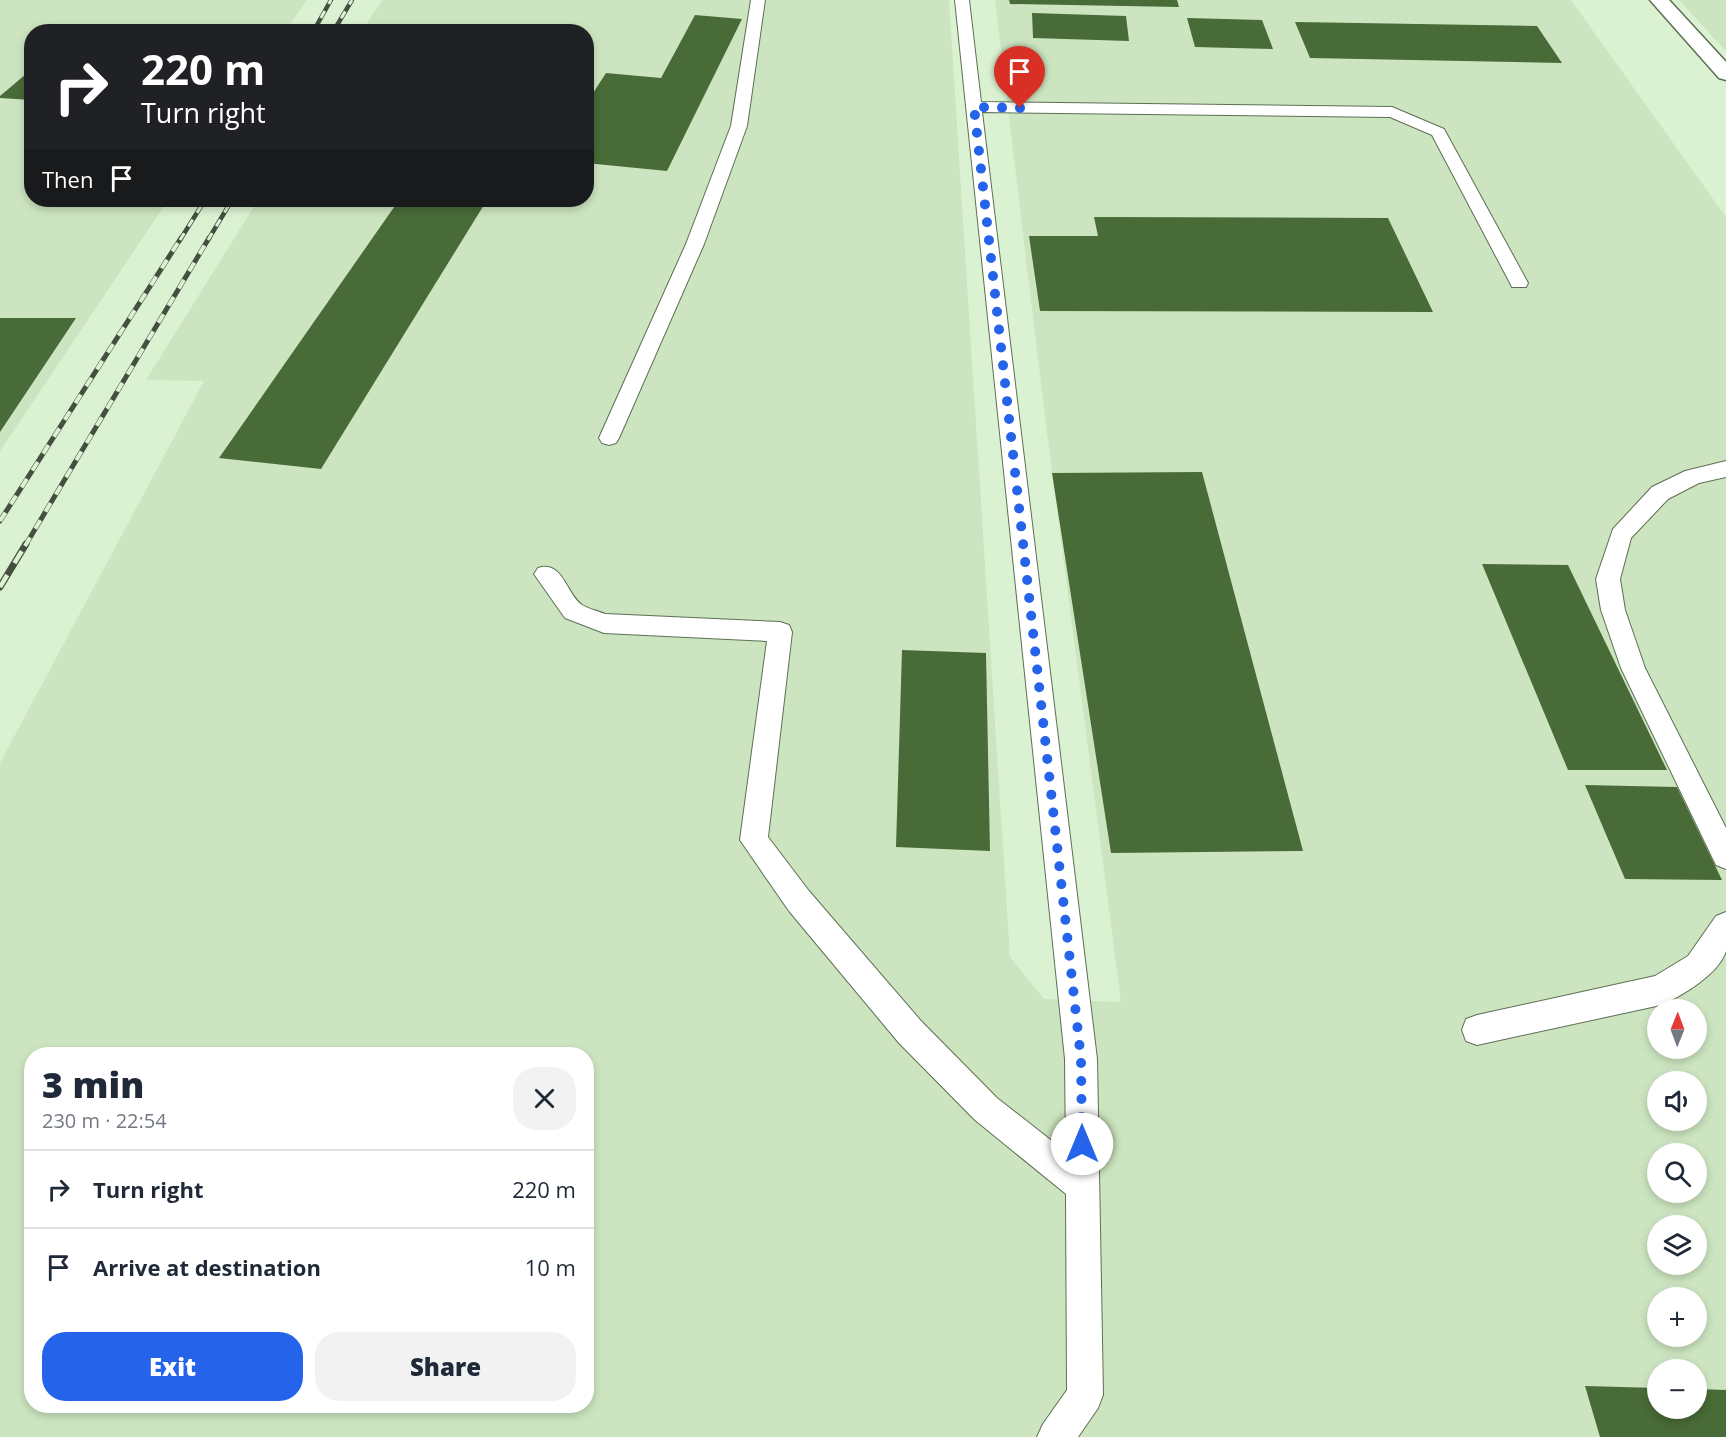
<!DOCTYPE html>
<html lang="en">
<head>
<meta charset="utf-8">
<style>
  :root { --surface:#fff; --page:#f2f2f3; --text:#1f2937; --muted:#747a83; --line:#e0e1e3; --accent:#2563eb }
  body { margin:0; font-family:"Open Sans",sans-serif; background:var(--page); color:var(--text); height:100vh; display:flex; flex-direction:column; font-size:22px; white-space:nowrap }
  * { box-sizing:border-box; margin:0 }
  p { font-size:20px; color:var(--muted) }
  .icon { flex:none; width:33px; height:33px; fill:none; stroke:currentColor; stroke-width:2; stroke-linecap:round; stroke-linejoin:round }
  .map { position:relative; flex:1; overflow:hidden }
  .drawer { position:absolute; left:24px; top:1047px; width:570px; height:366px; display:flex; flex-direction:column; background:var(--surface); border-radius:24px; box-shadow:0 3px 9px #0003 }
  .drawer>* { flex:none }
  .top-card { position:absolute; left:24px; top:24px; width:570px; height:183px; border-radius:24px; box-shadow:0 3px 9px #0003; background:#202124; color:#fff; overflow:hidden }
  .needle { width:39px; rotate:1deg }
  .tools { position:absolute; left:1647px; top:999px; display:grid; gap:12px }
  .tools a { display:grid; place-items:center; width:60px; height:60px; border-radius:50%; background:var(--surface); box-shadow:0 3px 9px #0003; font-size:30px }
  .pin { position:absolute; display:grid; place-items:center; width:51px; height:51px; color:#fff; margin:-62px -26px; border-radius:50% 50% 50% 0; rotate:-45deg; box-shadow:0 0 6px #0007 }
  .pin .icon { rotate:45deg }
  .me { position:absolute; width:66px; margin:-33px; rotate:0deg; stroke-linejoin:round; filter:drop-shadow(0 0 4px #0008) }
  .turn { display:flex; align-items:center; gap:21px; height:126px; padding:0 18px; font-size:27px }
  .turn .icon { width:78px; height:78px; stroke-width:2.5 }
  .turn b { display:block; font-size:42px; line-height:51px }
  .then { display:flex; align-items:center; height:57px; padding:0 18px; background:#0003; gap:12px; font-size:22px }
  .round { display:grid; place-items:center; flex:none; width:63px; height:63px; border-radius:24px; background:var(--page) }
  .summary { display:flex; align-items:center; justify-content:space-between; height:102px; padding:0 18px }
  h1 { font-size:36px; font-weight:800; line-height:45px }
  .cta { display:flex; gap:12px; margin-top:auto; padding:12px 18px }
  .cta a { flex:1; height:69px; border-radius:24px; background:var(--accent); color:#fff; font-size:24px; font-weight:800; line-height:69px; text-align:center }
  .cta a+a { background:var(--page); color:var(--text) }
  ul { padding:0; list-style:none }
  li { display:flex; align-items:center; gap:18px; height:78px; padding:0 18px; border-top:2px solid var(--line) }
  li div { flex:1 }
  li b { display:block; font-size:22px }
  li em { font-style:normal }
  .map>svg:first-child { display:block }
</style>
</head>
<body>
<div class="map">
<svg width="1726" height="1437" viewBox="0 0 1726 1437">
  <rect width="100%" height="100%" fill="#dbf2d2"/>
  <path fill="#cce5c0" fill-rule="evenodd" d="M0,0H307L285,31L32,32V200H168L0,451Z
    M382,0H949L1010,957L1044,999L1121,1002L1044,409L995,0H1571L1726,217V1437H0V763L204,381L146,380L258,200H586V32L362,31ZM1658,1010H1696V1048H1658ZM32,1054H586V1406H32ZM1658,1082H1696V1120H1658ZM1658,1154H1696V1192H1658ZM1658,1226H1696V1264H1658ZM1658,1298H1696V1336H1658ZM1658,1370H1696V1408H1658Z
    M1679,0H1726V51Z"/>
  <path fill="#486b37" d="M1009,0H1177L1179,7L1010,4Z
    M1032,13L1126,16L1129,41L1033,38Z
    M695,15L742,19L667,171L586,163V104L606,73L661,78Z
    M1187,18L1262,20L1273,49L1195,47Z
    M1295,22L1537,26L1562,63L1310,58Z
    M32,69V100L0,98V96Z
    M399,200H487L321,469L219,458Z
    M1094,217L1388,218L1433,312L1040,311L1029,236H1098Z
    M0,318H76L0,432Z
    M1202,472L1303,851L1111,853L1052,473Z
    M1482,564L1568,565L1667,770H1568Z
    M902,650L986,653L990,851L896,847Z
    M1585,785L1677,787L1722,880L1625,879Z
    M1585,1386L1658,1388V1408H1696V1389L1726,1390V1437H1600Z"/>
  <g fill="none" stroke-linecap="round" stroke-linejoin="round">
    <defs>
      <path id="service" d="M751,0H765L747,126L704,244L619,438L616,443L609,445L602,443L599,438L686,244L731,126Z
        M955,0H969L981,102L1392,107L1444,129L1528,283L1526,287H1512L1510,283L1432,135L1390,117L982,112L1097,1059L1103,1395L1098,1408L1078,1437H1037L1043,1424L1067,1390L1066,1194L975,1120L899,1043L789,911L740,840L767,641L604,633L565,618L534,574L538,568C563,560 566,594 582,605C589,609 598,611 605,614L780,622L789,625L792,632L768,837L809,891L921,1021L997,1098L1066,1152L1065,1059Z
        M1726,461V477L1699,483L1668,499L1631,538L1620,579L1625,610L1645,668L1726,828V869L1716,865L1621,668L1601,610L1596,579L1613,529L1652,487L1685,471Z
        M1726,912C1726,923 1726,940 1726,951C1719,974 1682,996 1661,1005L1477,1045L1466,1041L1462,1030L1466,1019L1477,1015L1655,976L1688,956L1716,916Z"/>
      <path id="minor" d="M1650,0H1669L1726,62V80L1719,78Z"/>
    </defs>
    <use href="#service" stroke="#5c6f53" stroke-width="2"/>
    <use href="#minor" stroke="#5c6f53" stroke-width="3"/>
    <use href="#service" fill="#fff" fill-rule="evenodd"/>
    <use href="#minor" fill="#fff" fill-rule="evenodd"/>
    <defs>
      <path id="rail-far2" d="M313,32L331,0
        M333,32L352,0
        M180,240L205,200
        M208,240L232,200"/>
      <path id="rail-far1" d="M0,521L181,238
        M25,546L209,238"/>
      <path id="rail" d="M0,587L26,544"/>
    </defs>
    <use href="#rail-far2" stroke="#444f40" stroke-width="4.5"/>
    <use href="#rail-far1" stroke="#444f40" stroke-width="5"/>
    <use href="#rail" stroke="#444f40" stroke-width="7"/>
    <use href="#rail-far2" stroke="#dbf2d2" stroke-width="3" stroke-dasharray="8" stroke-linecap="butt"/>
    <use href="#rail-far1" stroke="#dbf2d2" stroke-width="4" stroke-dasharray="10" stroke-linecap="butt"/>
    <use href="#rail" stroke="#dbf2d2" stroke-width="4.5" stroke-dasharray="14" stroke-linecap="butt"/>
  </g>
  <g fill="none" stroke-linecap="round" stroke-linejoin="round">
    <path stroke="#2563eb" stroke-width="10" stroke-dasharray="0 18" d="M1020,108L974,107L1081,1059L1082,1144"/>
  </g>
</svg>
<div class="tools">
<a><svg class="needle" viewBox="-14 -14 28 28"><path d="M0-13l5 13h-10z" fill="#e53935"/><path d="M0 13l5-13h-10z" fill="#747a83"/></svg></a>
<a><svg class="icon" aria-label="sound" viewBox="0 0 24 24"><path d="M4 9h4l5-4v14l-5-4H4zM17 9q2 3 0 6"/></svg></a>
<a><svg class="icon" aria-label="search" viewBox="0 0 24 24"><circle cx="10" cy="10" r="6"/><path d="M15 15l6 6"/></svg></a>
<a><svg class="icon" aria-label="layers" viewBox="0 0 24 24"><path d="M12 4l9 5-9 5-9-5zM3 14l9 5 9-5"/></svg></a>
<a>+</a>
<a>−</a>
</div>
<div class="pin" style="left:1020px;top:108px;background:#d93025"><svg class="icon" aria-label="arrive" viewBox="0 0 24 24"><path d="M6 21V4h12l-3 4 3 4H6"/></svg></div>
<svg class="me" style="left:1082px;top:1144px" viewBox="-20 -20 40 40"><circle r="19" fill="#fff"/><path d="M0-13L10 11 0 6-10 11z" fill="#2563eb"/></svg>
<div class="top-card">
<div class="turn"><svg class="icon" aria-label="right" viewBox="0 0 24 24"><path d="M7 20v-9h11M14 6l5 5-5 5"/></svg><div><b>220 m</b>Turn right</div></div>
<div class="then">Then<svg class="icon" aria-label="arrive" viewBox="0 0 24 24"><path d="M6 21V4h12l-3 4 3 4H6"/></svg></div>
</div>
<section class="drawer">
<div class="summary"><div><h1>3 min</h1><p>230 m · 22:54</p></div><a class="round"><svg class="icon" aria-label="close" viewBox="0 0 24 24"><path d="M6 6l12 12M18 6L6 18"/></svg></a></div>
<ul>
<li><svg class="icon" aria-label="right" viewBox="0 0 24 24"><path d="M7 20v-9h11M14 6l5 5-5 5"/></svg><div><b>Turn right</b></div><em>220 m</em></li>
<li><svg class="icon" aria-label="arrive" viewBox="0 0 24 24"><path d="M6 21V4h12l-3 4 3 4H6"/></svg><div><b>Arrive at destination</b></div><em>10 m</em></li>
</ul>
<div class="cta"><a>Exit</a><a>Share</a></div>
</section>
</div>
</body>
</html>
